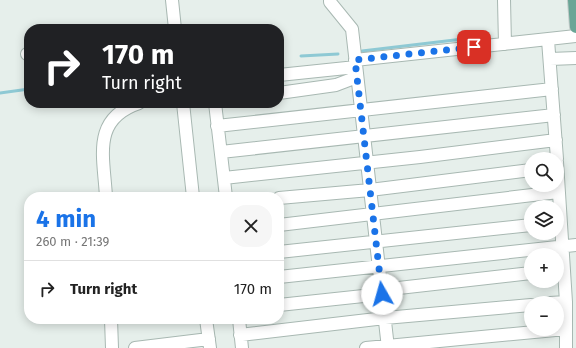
<!DOCTYPE html>
<html lang="en">
<head>
<meta charset="utf-8">
<style>
  :root { --surface:#fff; --page:#f6f6f6; --text:#222; --muted:#767676; --line:#e0e0e0; --accent:#1a73e8 }
  body { margin:0; font-family:"Fira Sans",sans-serif; background:var(--page); color:var(--text); height:100vh; display:flex; flex-direction:column; font-size:15px; white-space:nowrap }
  * { box-sizing:border-box; margin:0 }
  p { font-size:13px; color:var(--muted) }
  .icon { flex:none; width:22px; height:22px; fill:none; stroke:currentColor; stroke-width:2; stroke-linecap:round; stroke-linejoin:round }
  .map { position:relative; flex:1; overflow:hidden }
  .details { position:absolute; left:24px; top:192px; width:260px; height:132px; display:flex; flex-direction:column; background:var(--surface); border-radius:16px; box-shadow:0 2px 10px #0003 }
  .details>* { flex:none }
  .banner { position:absolute; left:24px; top:24px; width:260px; height:84px; border-radius:16px; box-shadow:0 2px 10px #0003; background:#202124; color:#fff; overflow:hidden }
  .controls { position:absolute; left:524px; top:152px; display:grid; gap:8px }
  .controls a { display:grid; place-items:center; width:40px; height:40px; border-radius:50%; background:var(--surface); box-shadow:0 2px 10px #0003; font-size:20px }
  .pin { position:absolute; display:grid; place-items:center; width:34px; height:34px; color:#fff; margin:-17px; border-radius:8px; box-shadow:0 2px 6px #0006 }
  .me { position:absolute; width:44px; margin:-22px; rotate:353deg; stroke-linejoin:round; filter:drop-shadow(0 0 3px #0008) }
  .turn { display:flex; align-items:center; gap:14px; height:84px; padding:0 12px; font-size:18px }
  .turn .icon { width:52px; height:52px; stroke-width:2.5 }
  .turn b { display:block; font-size:28px; line-height:34px }
  .round { display:grid; place-items:center; flex:none; width:42px; height:42px; border-radius:16px; background:var(--page) }
  .headline { display:flex; align-items:center; justify-content:space-between; height:68px; padding:0 12px }
  h1 { font-size:24px; font-weight:700; line-height:30px; color:var(--accent) }
  ul { padding:0; list-style:none }
  li { display:flex; align-items:center; gap:12px; height:56px; padding:0 12px; border-top:1px solid var(--line) }
  li div { flex:1 }
  li b { display:block; font-size:15px }
  li em { font-style:normal }
  .map>svg:first-child { display:block }
</style>
</head>
<body>
<div class="map">
<svg width="576" height="348" viewBox="0 0 576 348">
  <rect width="100%" height="100%" fill="#e6efeb"/>
  <g fill="none" stroke-linecap="round" stroke-linejoin="round">
    <path stroke="#8ec9d4" stroke-width="3" d="M362,51L463,39
      M301,56L338,54
      M0,93L29,89"/>
    <defs>
      <path id="minor" d="M172,0L175,29
        M330,0V2L352,29L388,348
        M504,0L505,44
        M548,40L557,159
        M27,54H29
        M550,59L576,58
        M355,60L576,36
        M279,75L356,67
        M279,93L336,85L357,77
        M183,103L193,197
        M215,103L226,197
        M217,126L552,89
        M221,152L554,115
        M557,162L566,302V348
        M224,178L420,157L556,140
        M106,197C104,157 91,119 139,103
        M279,198L370,190L531,170
        M279,225L558,192
        M279,252L531,225
        M279,277L576,245
        M381,290L531,273
        M550,303L566,302
        M279,305L382,294
        M111,319L112,348
        M206,319L210,348
        M239,319L242,348
        M240,335L385,318L531,305
        M135,348L209,339
        M366,348L566,329"/>
      <path id="major" d="M574,0L576,27"/>
    </defs>
    <use href="#minor" stroke="#a8b8b2" stroke-width="14"/>
    <use href="#major" stroke="#c2cac8" stroke-width="14"/>
    <use href="#minor" stroke="#fff" stroke-width="12"/>
    <use href="#major" stroke="#6aa596" stroke-width="12"/>
  </g>
  <g fill="none" stroke-linecap="round" stroke-linejoin="round">
    <path stroke="#1a73e8" stroke-width="7" stroke-dasharray="0 12.6" d="M382,294L355,60L474,47"/>
  </g>
</svg>
<div class="controls">
<a><svg class="icon" aria-label="search" viewBox="0 0 24 24"><circle cx="10" cy="10" r="6"/><path d="M15 15l6 6"/></svg></a>
<a><svg class="icon" aria-label="layers" viewBox="0 0 24 24"><path d="M12 4l9 5-9 5-9-5zM3 14l9 5 9-5"/></svg></a>
<a>+</a>
<a>−</a>
</div>
<div class="pin" style="left:474px;top:47px;background:#d93025"><svg class="icon" aria-label="arrive" viewBox="0 0 24 24"><path d="M6 21V4h12l-3 4 3 4H6"/></svg></div>
<svg class="me" style="left:382px;top:294px" viewBox="-20 -20 40 40"><circle r="19" fill="#fff"/><path d="M0-13L10 11 0 6-10 11z" fill="#1a73e8"/></svg>
<div class="banner">
<div class="turn"><svg class="icon" aria-label="right" viewBox="0 0 24 24"><path d="M7 20v-9h11M14 6l5 5-5 5"/></svg><div><b>170 m</b>Turn right</div></div>
</div>
<section class="details">
<div class="headline"><div><h1>4 min</h1><p>260 m · 21:39</p></div><a class="round"><svg class="icon" aria-label="close" viewBox="0 0 24 24"><path d="M6 6l12 12M18 6L6 18"/></svg></a></div>
<ul>
<li><svg class="icon" aria-label="right" viewBox="0 0 24 24"><path d="M7 20v-9h11M14 6l5 5-5 5"/></svg><div><b>Turn right</b></div><em>170 m</em></li>
</ul>
</section>
</div>
</body>
</html>
